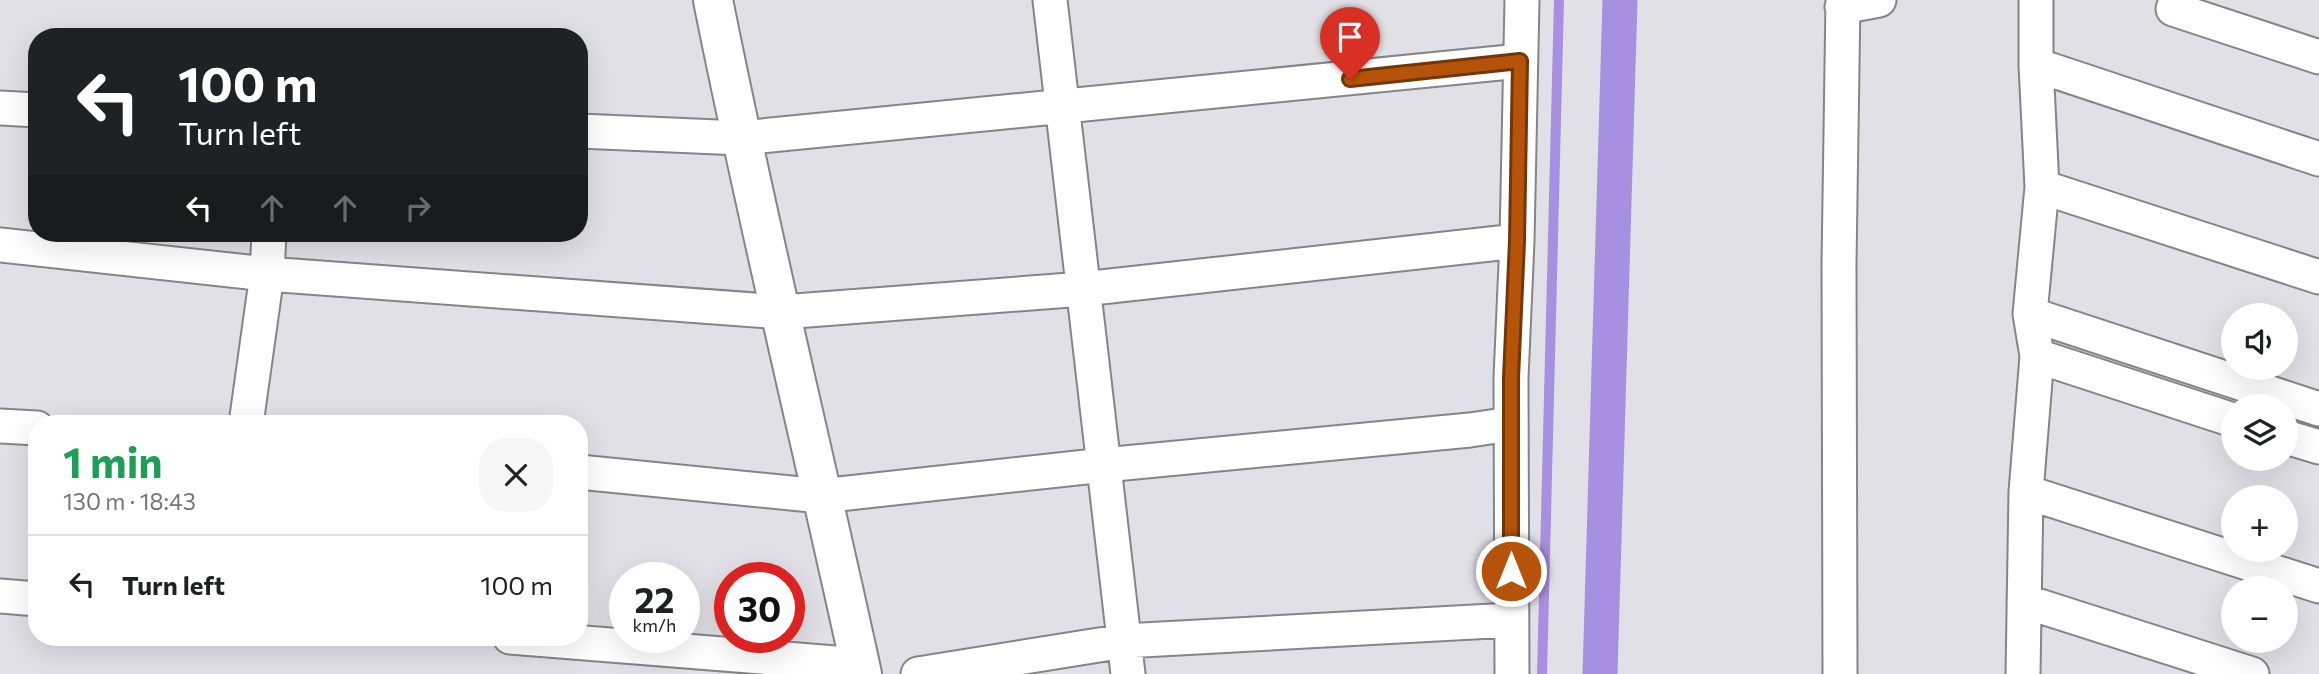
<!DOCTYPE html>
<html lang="en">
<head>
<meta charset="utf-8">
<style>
  :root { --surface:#fff; --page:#f6f6f6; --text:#202124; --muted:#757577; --line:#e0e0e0 }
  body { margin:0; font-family:Commissioner,sans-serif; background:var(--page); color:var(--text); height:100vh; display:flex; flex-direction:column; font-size:26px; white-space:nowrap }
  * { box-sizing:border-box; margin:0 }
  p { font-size:23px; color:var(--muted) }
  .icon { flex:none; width:38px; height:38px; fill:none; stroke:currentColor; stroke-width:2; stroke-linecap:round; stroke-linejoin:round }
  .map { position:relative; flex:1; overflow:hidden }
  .side { position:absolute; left:28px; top:415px; width:560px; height:231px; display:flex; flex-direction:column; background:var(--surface); border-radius:28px; box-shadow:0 7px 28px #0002 }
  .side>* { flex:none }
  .hud { position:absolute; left:28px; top:28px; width:560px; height:214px; border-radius:28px; box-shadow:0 7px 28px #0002; background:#202124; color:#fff; overflow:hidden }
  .fabs { position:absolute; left:2221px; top:303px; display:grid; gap:14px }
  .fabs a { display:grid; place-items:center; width:77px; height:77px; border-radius:50%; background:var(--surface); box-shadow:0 7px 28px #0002; font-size:35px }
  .speed { position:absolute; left:609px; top:562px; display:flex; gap:14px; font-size:35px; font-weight:700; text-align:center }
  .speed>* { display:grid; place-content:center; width:91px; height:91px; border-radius:50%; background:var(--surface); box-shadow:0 7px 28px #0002; line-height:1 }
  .speed small { font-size:18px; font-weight:400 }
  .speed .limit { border:10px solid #d22; background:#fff; color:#111 }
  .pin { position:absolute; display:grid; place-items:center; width:60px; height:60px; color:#fff; margin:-72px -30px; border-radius:50% 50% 50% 0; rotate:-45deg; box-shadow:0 0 7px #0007 }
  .pin .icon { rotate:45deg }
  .me { position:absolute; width:77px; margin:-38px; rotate:0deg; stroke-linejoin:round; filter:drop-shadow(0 0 5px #0008) }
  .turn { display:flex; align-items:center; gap:24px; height:147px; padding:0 35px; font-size:32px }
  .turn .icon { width:91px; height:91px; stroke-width:2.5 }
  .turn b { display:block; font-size:49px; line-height:60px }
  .lanes { display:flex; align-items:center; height:66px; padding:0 35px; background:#0003; justify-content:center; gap:35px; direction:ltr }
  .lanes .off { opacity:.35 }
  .round { display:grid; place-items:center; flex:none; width:74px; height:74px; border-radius:28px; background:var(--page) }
  .headline { display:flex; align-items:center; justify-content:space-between; height:119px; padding:0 35px }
  h1 { font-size:42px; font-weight:700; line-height:52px; color:#1e9e55 }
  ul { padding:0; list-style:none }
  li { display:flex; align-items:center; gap:21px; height:98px; padding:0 35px; border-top:2px solid var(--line) }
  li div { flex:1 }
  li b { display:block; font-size:26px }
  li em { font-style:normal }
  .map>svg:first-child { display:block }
</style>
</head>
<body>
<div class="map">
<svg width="2319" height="674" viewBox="0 0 2319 674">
  <rect width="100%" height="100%" fill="#e1e0e7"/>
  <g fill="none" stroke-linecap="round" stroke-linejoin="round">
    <path stroke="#a78fe1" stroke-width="10" d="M1542,674L1559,0"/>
    <path stroke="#a78fe1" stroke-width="35" d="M1600,674L1620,0"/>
    <defs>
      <path id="street" d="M1050,0L1128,674
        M2176,0L2173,9L2319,57
        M1842,7L1879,0
        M2036,65L2319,159
        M0,108L37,110
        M579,131L741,138L1520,61
        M2042,187L2319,277
        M0,245L267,274L782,312L1083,289L1517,241
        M2030,314L2319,409
        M2037,356L2233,420
        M246,424L267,274L269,233
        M0,426L37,428
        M2286,437L2319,447
        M579,472L821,496L1104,465L1470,430L1510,424
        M2026,492L2319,586
        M0,596L37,599
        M2024,601L2252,674
        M510,637L860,665
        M918,674L1124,641L1511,620
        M1512,674L1511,378L1517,241L1522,0
        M1840,674L1839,264L1843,0
        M2023,674L2026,492L2037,356L2030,314L2042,187L2036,65V0"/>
      <path id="secondary" d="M713,0C758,226 813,449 862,674"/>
    </defs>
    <use href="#street" stroke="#85848b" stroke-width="37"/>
    <use href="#secondary" stroke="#85848b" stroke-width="42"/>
    <use href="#street" stroke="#fff" stroke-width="33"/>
    <use href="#secondary" stroke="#fff" stroke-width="38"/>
  </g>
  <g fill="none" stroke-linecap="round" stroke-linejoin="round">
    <defs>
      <path id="route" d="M1350,79L1520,61L1517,241L1511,378V571"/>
    </defs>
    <use href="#route" stroke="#753606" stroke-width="18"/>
    <use href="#route" stroke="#b45309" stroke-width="12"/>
  </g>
</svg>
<div class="fabs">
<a><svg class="icon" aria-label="sound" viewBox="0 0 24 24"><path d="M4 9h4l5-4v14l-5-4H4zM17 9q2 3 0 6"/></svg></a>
<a><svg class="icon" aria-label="layers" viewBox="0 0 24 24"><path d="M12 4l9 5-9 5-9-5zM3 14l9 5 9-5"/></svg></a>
<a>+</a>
<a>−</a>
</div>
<div class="speed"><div>22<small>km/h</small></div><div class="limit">30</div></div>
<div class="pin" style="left:1350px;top:79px;background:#d93025"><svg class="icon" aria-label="arrive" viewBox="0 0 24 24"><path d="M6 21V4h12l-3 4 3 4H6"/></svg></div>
<svg class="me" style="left:1511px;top:571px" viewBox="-20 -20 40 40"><circle r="17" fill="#b45309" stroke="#fff" stroke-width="3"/><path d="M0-11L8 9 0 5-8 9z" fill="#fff"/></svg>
<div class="hud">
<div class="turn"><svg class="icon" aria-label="left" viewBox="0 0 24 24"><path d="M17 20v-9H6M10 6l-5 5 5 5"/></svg><div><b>100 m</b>Turn left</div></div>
<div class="lanes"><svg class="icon" aria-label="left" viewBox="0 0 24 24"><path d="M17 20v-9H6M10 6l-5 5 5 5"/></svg><svg class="icon off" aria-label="ahead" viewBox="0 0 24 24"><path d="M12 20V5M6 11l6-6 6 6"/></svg><svg class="icon off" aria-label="ahead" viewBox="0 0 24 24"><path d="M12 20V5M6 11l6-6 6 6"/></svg><svg class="icon off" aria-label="right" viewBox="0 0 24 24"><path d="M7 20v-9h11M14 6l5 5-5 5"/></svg></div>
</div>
<section class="side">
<div class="headline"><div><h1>1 min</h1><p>130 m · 18:43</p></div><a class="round"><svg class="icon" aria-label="close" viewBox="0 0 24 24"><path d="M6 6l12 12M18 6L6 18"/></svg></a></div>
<ul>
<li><svg class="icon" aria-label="left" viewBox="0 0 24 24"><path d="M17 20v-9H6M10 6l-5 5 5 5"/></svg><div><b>Turn left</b></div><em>100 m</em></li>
</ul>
</section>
</div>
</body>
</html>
